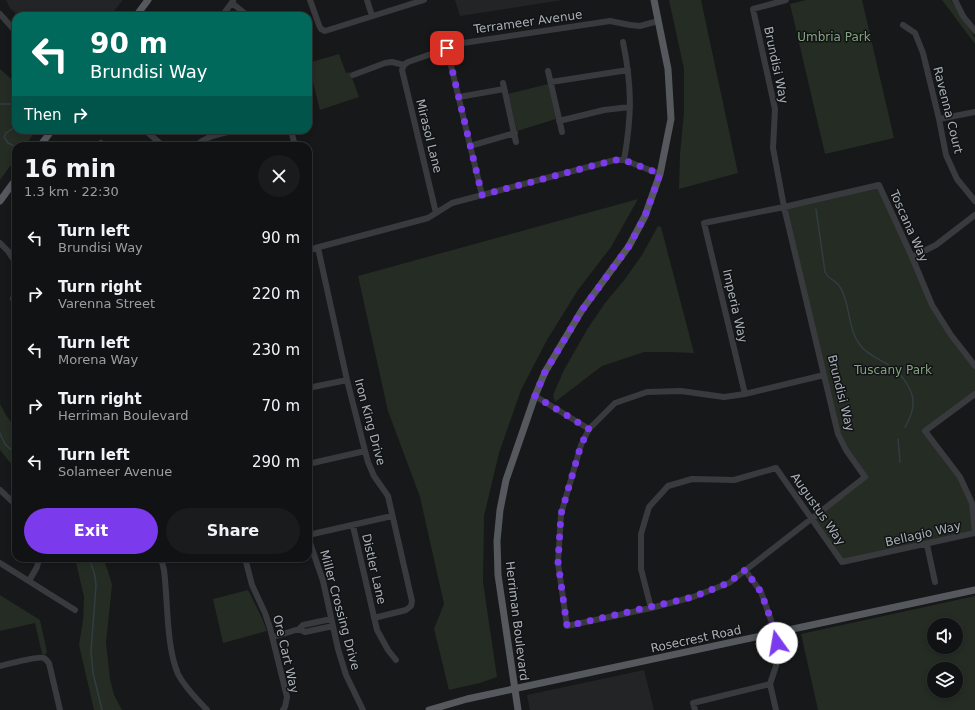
<!DOCTYPE html>
<html lang="en">
<head>
<meta charset="utf-8">
<style>
  :root { --surface:#111213; --page:#1a1b1c; --text:#f1f3f6; --muted:#9c9ea0; --line:#303233; --accent:#7c3aed }
  body { margin:0; font-family:"DejaVu Sans",sans-serif; background:var(--page); color:var(--text); height:100vh; display:flex; flex-direction:column; font-size:15px; white-space:nowrap }
  * { box-sizing:border-box; margin:0 }
  p { font-size:13px; color:var(--muted) }
  .icon { flex:none; width:22px; height:22px; fill:none; stroke:currentColor; stroke-width:2; stroke-linecap:round; stroke-linejoin:round }
  .map { position:relative; flex:1; overflow:hidden }
  .panel { position:absolute; left:12px; top:142px; width:300px; height:420px; display:flex; flex-direction:column; background:var(--surface); border-radius:12px; box-shadow:0 2px 6px #0003,0 0 0 1px var(--line) }
  .panel>* { flex:none }
  .banner { position:absolute; left:12px; top:12px; width:300px; height:122px; border-radius:12px; box-shadow:0 2px 6px #0003,0 0 0 1px var(--line); background:#00695c; color:#fff; overflow:hidden }
  .tools { position:absolute; left:927px; top:618px; display:grid; gap:8px }
  .tools a { display:grid; place-items:center; width:36px; height:36px; border-radius:50%; background:var(--surface); box-shadow:0 2px 6px #0003,0 0 0 1px var(--line); font-size:20px }
  .pin { position:absolute; display:grid; place-items:center; width:34px; height:34px; color:#fff; margin:-17px; border-radius:8px; box-shadow:0 2px 6px #0006 }
  .me { position:absolute; width:44px; margin:-22px; rotate:347deg; stroke-linejoin:round; filter:drop-shadow(0 0 3px #0008) }
  .turn { display:flex; align-items:center; gap:14px; height:84px; padding:0 12px; font-size:18px }
  .turn .icon { width:52px; height:52px; stroke-width:2.5 }
  .turn b { display:block; font-size:28px; line-height:34px }
  .then { display:flex; align-items:center; height:38px; padding:0 12px; background:#0003; gap:8px; font-size:15px }
  .round { display:grid; place-items:center; flex:none; width:42px; height:42px; border-radius:21px; background:var(--page) }
  .summary { display:flex; align-items:center; justify-content:space-between; height:68px; padding:0 12px }
  h1 { font-size:24px; font-weight:700; line-height:30px }
  .action { display:flex; gap:8px; margin-top:auto; padding:8px 12px }
  .action a { flex:1; height:46px; border-radius:24px; background:var(--accent); color:#fff; font-size:16px; font-weight:700; line-height:46px; text-align:center }
  .action a+a { background:var(--page); color:var(--text) }
  ul { padding:0; list-style:none }
  li { display:flex; align-items:center; gap:12px; height:56px; padding:0 12px }
  li div { flex:1 }
  li b { display:block; font-size:15px }
  li em { font-style:normal }
  .map>svg:first-child { display:block }
</style>
</head>
<body>
<div class="map">
<svg width="975" height="710" viewBox="0 0 975 710">
  <rect width="100%" height="100%" fill="#171819"/>
  <path fill="#232426" d="M6,0H123L110,16H18L10,8Z
    M455,0H563L460,16Z
    M644,670L654,710H530L527,695Z"/>
  <path fill="#242c24" fill-rule="evenodd" d="M669,0H701L738,173L679,189L680,154L684,112V69Z
    M806,0H862L894,138L825,154L790,4Z
    M942,0H951L975,38V44Z
    M339,54L346,73L350,72L359,97L320,110L308,63Z
    M0,69L16,83V130H36L25,146H16V158L0,180Z
    M548,84L556,119L517,131L508,94Z
    M879,185L932,305L975,366V394L926,431L960,477L972,503L975,533L842,562L812,519L865,477L838,434L784,207Z
    M638,199L611,247L578,290L547,340L521,390L499,453L484,516L483,582L497,677L480,683L449,690L434,629L444,604L420,497L388,411L358,276Z
    M658,226L661,227L694,353L669,352H644L602,366L555,402L553,395L564,370L588,328L605,303L625,279L642,255Z
    M0,404L6,415L16,429V466L12,465L0,450Z
    M75,558H103L108,571L112,585L106,643L110,679L114,695L122,710H94L79,645L83,620L84,597Z
    M248,590L262,618L267,631L223,643L213,599Z
    M0,595L40,620L47,652L45,655L42,654L35,623L0,631Z
    M975,596V710H818L801,634ZM934,625H956V647H934ZM934,669H956V691H934Z"/>
  <g fill="none" stroke-linecap="round" stroke-linejoin="round">
    <path stroke="#313d42" stroke-width="1.5" d="M0,104H16
      M16,124L15,127L6,133L4,137L8,143L16,147
      M816,209L825,272C829,280 836,280 840,287C851,305 847,328 860,345C867,355 880,359 890,366C901,373 914,390 913,404C913,412 909,420 905,427
      M0,433C4,443 6,448 16,452
      M898,439L900,462
      M88,558C93,567 96,575 96,586L91,651L93,673L102,710"/>
    <path stroke="#393a3e" stroke-width="6" d="M310,0L319,25L321,29L325,31L424,0
      M367,0L372,16
      M786,0L753,9L775,109L773,148L784,207L838,434L846,450L865,477L729,583L693,597L651,608L567,626L558,563L561,514L581,445L589,429L615,403L647,392L681,391L724,397L745,394L824,375
      M955,0L963,16L975,31
      M232,3L248,16
      M0,14L16,32
      M222,16L233,1
      M903,25L915,33L923,53L939,119L946,155L957,179L975,201
      M623,42C632,86 632,115 624,160
      M447,49L482,195
      M404,65L408,62L463,43L610,21L630,25L640,26L658,21
      M404,65L402,70L408,95L436,213
      M548,71L562,132
      M353,75L385,63L392,62L404,65
      M551,82L628,70
      M503,83L516,142
      M459,97L504,89
      M939,119L975,112
      M559,121L604,110L630,107
      M145,130L163,146
      M291,130L295,146
      M101,143L105,146
      M196,146C205,136 223,133 237,130
      M470,146L515,133
      M0,243L8,251L16,263
      M318,248L347,380L365,451L368,462L374,476L388,496L412,601L411,606L406,610L374,618
      M308,250L428,218L452,203L615,160H624L660,174
      M912,257L936,245L975,215
      M16,295L13,298L16,307
      M308,388L347,380
      M745,394L704,223L784,207L879,185L912,257L932,305L951,335L975,366
      M535,396L589,429
      M308,464L365,451
      M0,490L16,505
      M353,526L377,630L388,650L396,660
      M308,535L392,516
      M308,537L323,581L338,649L346,675L363,710
      M927,545L935,582
      M161,558L164,570C168,601 166,646 178,674C185,688 197,699 207,710
      M245,558L252,585L265,613L270,628L287,697L285,707L283,710
      M0,563L75,610
      M745,570L761,592L776,634L778,650L777,663L770,684
      M29,581L37,567L39,558
      M651,608L641,569V534L649,507L668,486L692,479L734,480L776,468L842,562L975,533L972,503L960,477L925,431L975,394
      M299,629L305,632L333,626
      M273,637L299,629L303,625L331,619
      M0,666C8,664 39,656 44,658C46,659 48,662 49,663L60,710
      M770,684L776,710
      M695,710L693,703L770,684"/>
    <path stroke="#55585d" stroke-width="7" d="M136,16L148,0
      M40,146L52,130
      M0,201L16,179
      M429,710L467,699L975,590
      M518,710L498,575L497,541L500,510L506,480L535,396L545,372L582,310L629,246L645,216L660,174L671,119L668,69L654,0"/>
  </g>
  <g fill="none" stroke-linecap="round" stroke-linejoin="round">
    <path stroke="#7c3aed" stroke-width="7" stroke-dasharray="0 12.6" d="M447,48L482,195L615,160H624L660,174L645,216L629,246L582,310L545,372L535,396L589,429L581,445L561,514L558,562L567,626L693,597L728,583L745,570L761,592L776,634L777,643"/>
  </g>
  <g text-anchor="middle" stroke-width="3" stroke-linejoin="round" paint-order="stroke">
    <g font-size="12" fill="#aab1b9" stroke="#121314">
      <text transform="translate(528 22) rotate(-8)" y="4">Terrameer Avenue</text>
      <text transform="translate(776 65) rotate(78)" y="4">Brundisi Way</text>
      <text transform="translate(948 110) rotate(76)" y="4">Ravenna Court</text>
      <text transform="translate(429 136) rotate(76)" y="4">Mirasol Lane</text>
      <text transform="translate(909 226) rotate(66)" y="4">Toscana Way</text>
      <text transform="translate(735 306) rotate(77)" y="4">Imperia Way</text>
      <text transform="translate(841 393) rotate(76)" y="4">Brundisi Way</text>
      <text transform="translate(370 422) rotate(75)" y="4">Iron King Drive</text>
      <text transform="translate(818 509) rotate(55)" y="4">Augustus Way</text>
      <text transform="translate(923 534) rotate(-13)" y="4">Bellagio Way</text>
      <text transform="translate(374 569) rotate(77)" y="4">Distler Lane</text>
      <text transform="translate(340 610) rotate(75)" y="4">Miller Crossing Drive</text>
      <text transform="translate(517 621) rotate(83)" y="4">Herriman Boulevard</text>
      <text transform="translate(696 639) rotate(-12)" y="4">Rosecrest Road</text>
      <text transform="translate(286 654) rotate(77)" y="4">Ore Cart Way</text>
    </g>
    <g font-size="12" fill="#85a382" stroke="#121314">
      <text x="834" y="41">Umbria Park</text>
      <text x="893" y="374">Tuscany Park</text>
    </g>
  </g>
</svg>
<div class="tools">
<a><svg class="icon" aria-label="sound" viewBox="0 0 24 24"><path d="M4 9h4l5-4v14l-5-4H4zM17 9q2 3 0 6"/></svg></a>
<a><svg class="icon" aria-label="layers" viewBox="0 0 24 24"><path d="M12 4l9 5-9 5-9-5zM3 14l9 5 9-5"/></svg></a>
</div>
<div class="pin" style="left:447px;top:48px;background:#d93025"><svg class="icon" aria-label="arrive" viewBox="0 0 24 24"><path d="M6 21V4h12l-3 4 3 4H6"/></svg></div>
<svg class="me" style="left:777px;top:643px" viewBox="-20 -20 40 40"><circle r="19" fill="#fff"/><path d="M0-13L10 11 0 6-10 11z" fill="#7c3aed"/></svg>
<div class="banner">
<div class="turn"><svg class="icon" aria-label="left" viewBox="0 0 24 24"><path d="M17 20v-9H6M10 6l-5 5 5 5"/></svg><div><b>90 m</b>Brundisi Way</div></div>
<div class="then">Then<svg class="icon" aria-label="right" viewBox="0 0 24 24"><path d="M7 20v-9h11M14 6l5 5-5 5"/></svg></div>
</div>
<section class="panel">
<div class="summary"><div><h1>16 min</h1><p>1.3 km · 22:30</p></div><a class="round"><svg class="icon" aria-label="close" viewBox="0 0 24 24"><path d="M6 6l12 12M18 6L6 18"/></svg></a></div>
<ul>
<li><svg class="icon" aria-label="left" viewBox="0 0 24 24"><path d="M17 20v-9H6M10 6l-5 5 5 5"/></svg><div><b>Turn left</b><p>Brundisi Way</p></div><em>90 m</em></li>
<li><svg class="icon" aria-label="right" viewBox="0 0 24 24"><path d="M7 20v-9h11M14 6l5 5-5 5"/></svg><div><b>Turn right</b><p>Varenna Street</p></div><em>220 m</em></li>
<li><svg class="icon" aria-label="left" viewBox="0 0 24 24"><path d="M17 20v-9H6M10 6l-5 5 5 5"/></svg><div><b>Turn left</b><p>Morena Way</p></div><em>230 m</em></li>
<li><svg class="icon" aria-label="right" viewBox="0 0 24 24"><path d="M7 20v-9h11M14 6l5 5-5 5"/></svg><div><b>Turn right</b><p>Herriman Boulevard</p></div><em>70 m</em></li>
<li><svg class="icon" aria-label="left" viewBox="0 0 24 24"><path d="M17 20v-9H6M10 6l-5 5 5 5"/></svg><div><b>Turn left</b><p>Solameer Avenue</p></div><em>290 m</em></li>
</ul>
<div class="action"><a>Exit</a><a>Share</a></div>
</section>
</div>
</body>
</html>
